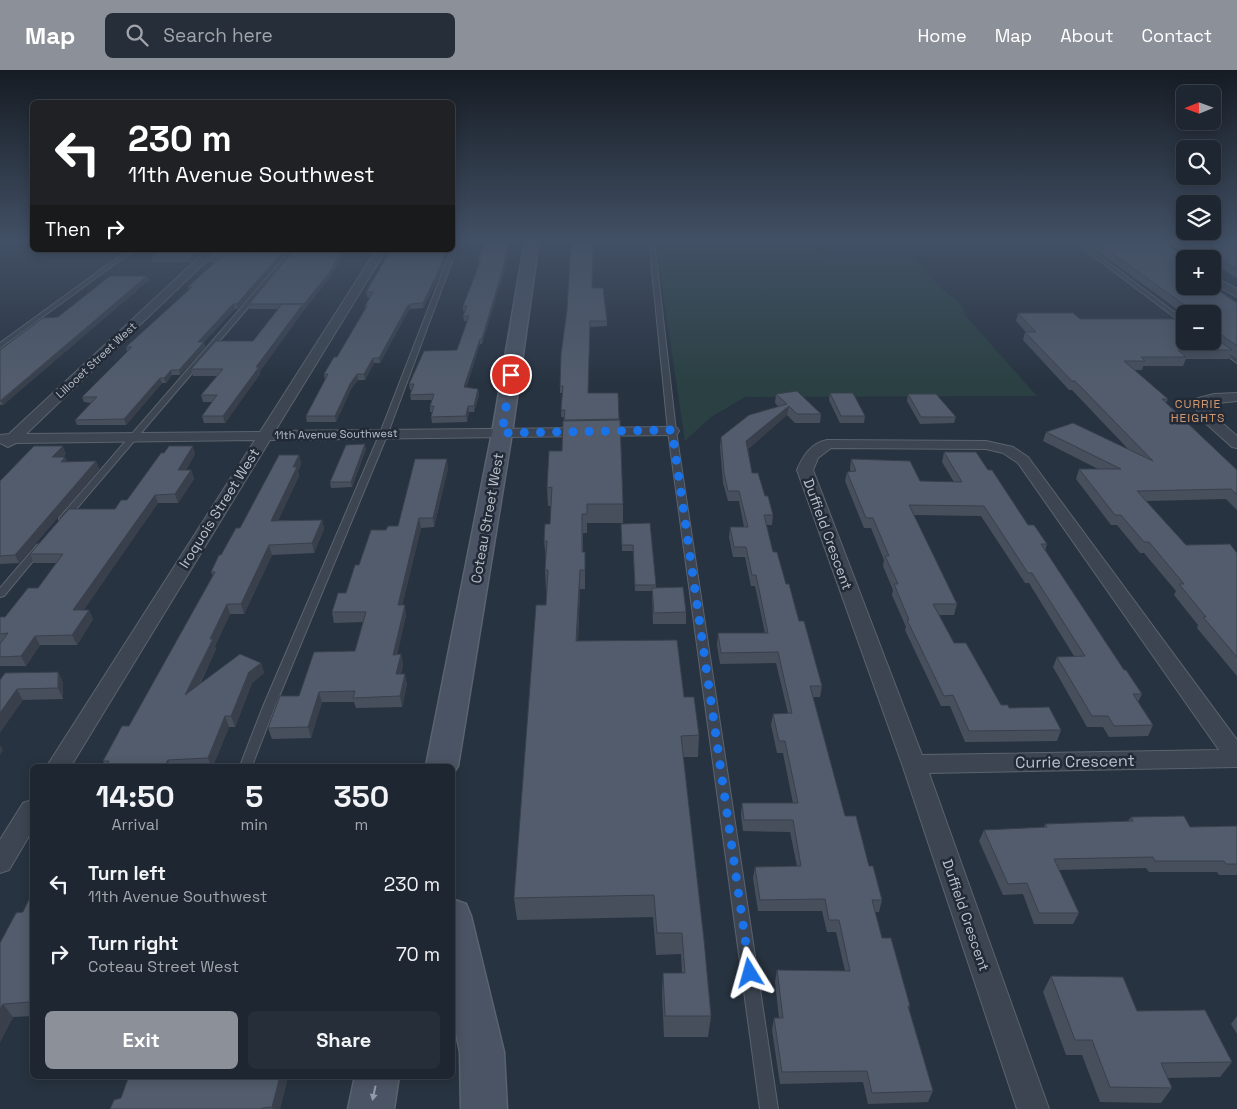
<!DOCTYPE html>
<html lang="en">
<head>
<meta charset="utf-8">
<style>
  :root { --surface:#1e2631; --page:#262e39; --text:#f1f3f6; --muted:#a1a5ab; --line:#3c434d; --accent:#8c9099 }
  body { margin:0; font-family:"Space Grotesk",sans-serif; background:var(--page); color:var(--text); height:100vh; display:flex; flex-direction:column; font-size:19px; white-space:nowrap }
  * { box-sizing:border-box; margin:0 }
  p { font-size:16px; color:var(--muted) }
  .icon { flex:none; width:28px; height:28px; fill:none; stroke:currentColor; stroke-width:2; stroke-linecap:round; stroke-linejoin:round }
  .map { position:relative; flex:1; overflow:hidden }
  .side { position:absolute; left:30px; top:694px; width:425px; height:315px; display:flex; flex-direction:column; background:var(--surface); border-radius:8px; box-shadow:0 2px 12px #0003,0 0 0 1px var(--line) }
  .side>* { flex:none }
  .guide { position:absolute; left:30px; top:30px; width:425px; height:152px; border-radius:8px; box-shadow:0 2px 12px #0003,0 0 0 1px var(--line); background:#202124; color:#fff; overflow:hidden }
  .needle { width:32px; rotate:269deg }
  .controls { position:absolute; left:1176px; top:15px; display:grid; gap:10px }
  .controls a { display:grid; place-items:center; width:45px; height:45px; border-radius:8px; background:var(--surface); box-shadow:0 2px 12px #0003,0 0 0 1px var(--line); font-size:25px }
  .pin { position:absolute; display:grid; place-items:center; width:42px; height:42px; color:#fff; margin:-21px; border:2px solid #fff; border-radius:50%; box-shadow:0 1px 5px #0007 }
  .me { position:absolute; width:55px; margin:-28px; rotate:352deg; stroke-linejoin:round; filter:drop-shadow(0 0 4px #0008) }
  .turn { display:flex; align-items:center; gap:18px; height:105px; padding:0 15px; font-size:22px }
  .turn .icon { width:65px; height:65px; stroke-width:2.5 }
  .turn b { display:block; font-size:35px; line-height:42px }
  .then { display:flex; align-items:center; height:48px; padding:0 15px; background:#0003; gap:10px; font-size:19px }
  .eta { display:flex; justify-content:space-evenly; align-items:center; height:85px; text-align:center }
  .eta b { font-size:30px; font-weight:700; line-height:35px }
  .action { display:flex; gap:10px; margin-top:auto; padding:10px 15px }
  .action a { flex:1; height:58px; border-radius:8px; background:var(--accent); color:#fff; font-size:20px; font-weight:700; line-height:58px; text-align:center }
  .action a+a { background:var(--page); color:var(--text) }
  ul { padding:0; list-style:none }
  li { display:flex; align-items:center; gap:15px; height:70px; padding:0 15px }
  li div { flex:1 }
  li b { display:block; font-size:19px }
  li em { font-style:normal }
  header { display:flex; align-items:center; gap:30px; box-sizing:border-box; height:70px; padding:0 25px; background:var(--accent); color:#fff }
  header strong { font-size:24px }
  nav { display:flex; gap:28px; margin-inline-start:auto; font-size:18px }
  .search { width:350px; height:45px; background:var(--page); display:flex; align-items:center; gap:12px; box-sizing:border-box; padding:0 18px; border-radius:8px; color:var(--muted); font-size:19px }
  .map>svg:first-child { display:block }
</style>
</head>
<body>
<header>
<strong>Map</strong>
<div class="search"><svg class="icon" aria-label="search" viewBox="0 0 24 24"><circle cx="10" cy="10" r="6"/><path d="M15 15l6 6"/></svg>Search here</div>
<nav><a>Home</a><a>Map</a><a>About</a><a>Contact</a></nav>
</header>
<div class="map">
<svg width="1237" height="1039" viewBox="0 0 1237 1039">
  <rect width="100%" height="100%" fill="#283341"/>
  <path fill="#2a4042" d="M655,170H814L827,189L914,188L942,219L958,231L966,243L964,244L1037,326L745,327L711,347L685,371Z"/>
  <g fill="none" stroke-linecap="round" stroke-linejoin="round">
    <defs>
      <path id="lane" d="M455,170H460L388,363L274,639L252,696H240L262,639L380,363Z
        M649,170H654L676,361L778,1039H760L668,361Z
        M1072,170H1078L1185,250V255Z
        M128,180H134L0,278V273Z
        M291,180H297L66,451H60L59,449L60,447Z
        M1212,270L1237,288V293L1207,271H1212Z
        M40,474L45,477L43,479L4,526L0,527V518L37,475Z"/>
      <path id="street" d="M207,180H218L26,364L260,362L376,180H386L275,361L672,357L677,358L679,361L677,364L672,365L270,370L71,696H47L255,370L16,373L8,377L0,373V365L9,364Z
        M1212,205L1237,219V227L1212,213Z
        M1237,323V331L1208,334L1212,344L1237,366V378L1232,377L1201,349L1193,332L1195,329L1214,324Z
        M827,370L986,371L1013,377L1028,387L1237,670V697L929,703L1049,1039H1017L902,694L797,400C803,386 811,373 827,370ZM831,378L986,379L1003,383L1018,393L1219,680L922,685L813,400L818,388Z
        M32,730V761L9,800L0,803V770L23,733Z"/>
      <path id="secondary" d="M525,170H539L512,363L458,696L452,705V696H426L492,363Z
        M452,829L466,834L471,846L504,982L507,1039H461L460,982L452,944Z
        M355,1006H399L394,1039H348Z"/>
    </defs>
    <use href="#lane" stroke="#5a636e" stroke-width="2"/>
    <use href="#street" stroke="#5a636e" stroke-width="2"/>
    <use href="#secondary" stroke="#5a636e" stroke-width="3"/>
    <use href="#lane" fill="#3c4551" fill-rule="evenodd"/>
    <use href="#street" fill="#3c4551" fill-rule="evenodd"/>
    <use href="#secondary" fill="#4b5464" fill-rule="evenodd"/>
  </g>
  <path fill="#474f5d" d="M865,170H893L892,172H867Z
    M1082,170H1160L1183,186L1188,187L1165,170H1237V208L1212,193V189H1185V216L1237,233V287L1231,283L1228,289H1186L1183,296H1143L1142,300H1134L1168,329L1166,333L1237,400V440L1226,429L1146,431L1186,475L1237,483V606L1197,558L1198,555L1174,525L1176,521L1144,483H1140L1117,455H1111L1076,409L1079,399H1098L1043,371L1046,362L1128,379L1072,320H1069L1023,270L1025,262H1026L1016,251L1018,243L1080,249L1185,271L1212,244H1185V245Z
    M510,173L505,199L482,274H480L466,317L478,319L479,325L474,342H469L467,352L432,353L431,347L432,342H430V336L432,330H411L410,325L412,320H410L409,314L457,280L467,251H464L463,246L465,241H463V236L480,195H479L478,190Z
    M160,180H205L191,192H153L151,188Z
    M215,180H289L238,239H235L204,272L205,277L180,305H172L166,313H162L126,355H77L75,350L91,333L84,332L82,327L127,282L126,277L189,220L188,217L215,192H208L207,188Z
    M294,180H347L330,207L305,239H304V240L260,301V304L225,353H204L202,346L212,332H203L201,325L218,306H193L191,299L253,271L279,239H250L249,234Z
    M391,180H446L445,182L446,187L440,204L423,238L411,239L408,241L380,293H374L365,310H358L351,319L336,352H307L306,346L325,310L324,304L337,287L365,239V236L370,227H367L366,222Z
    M147,206L149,210L3,335H0V280L58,247Z
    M592,218L607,251V256L590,257L588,323H618L623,434V453H587V463H583V482H585V519H580L578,571L684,627L699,665L698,687H683L711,946L708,967H664L662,924L663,903H682L681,884L656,885L653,847L517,850L514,828L546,535L547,520H546L545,500L546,490L544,471L550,454L551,436H548L547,418L562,381L564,347H561L562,323H560V316Z
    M830,323L865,346L864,353H840L829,330Z
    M776,324L821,344L820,353H795L787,345L748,379L752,403L765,426L773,445L772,455H766L773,482L799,551L822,616L820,627H813L845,746L869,796L882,830L879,842H875L882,868L910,936L909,939L933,1021L928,1032L868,1034L863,1012L780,1014L772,960L774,948H779L775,912L777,900L845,901L836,862H827L822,841H758L753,808L755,797L797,796L790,762L743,761L741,745L742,733H793L783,683H777L771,655L773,644L788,643L776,593L720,594L717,575L718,563H765L755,516H751L745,487H733L729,467L730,457H744L739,431H728L723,413L720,377L721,367L779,337L775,333Z
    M908,324L956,347L954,353L920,354L907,331Z
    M366,379L352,417L331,418L330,412Z
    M944,382L988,400L1028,455L1047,474L1045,481L1124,600L1142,624L1138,632L1153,655L1148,666L1109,667L1103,657H1087L1053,597L1057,587L1074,586L1029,513H1025L981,446L914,445L957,534L954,545H939L954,573L1001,635L1061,660L1057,671L965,672L950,636H941L905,560L906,557L892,525L893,520L883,496L884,490L871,458H864L845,411L847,402H851L850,399L851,389L920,411L954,412L942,392Z
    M66,384L62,387H65L67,392L96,391L99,399L19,493L0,494V411Z
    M195,384L186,400H191L194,409L178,433H158L83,540H89L93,549L77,575H40L26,596H0V547H5L38,518L56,493H34L30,484L115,439L127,430Z
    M299,385L301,394L298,401L299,406L278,450H322L324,459L314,483L272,485L244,544H230L215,576L216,579L200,614L261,593L264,603L252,613L235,657H229L213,696H105L103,691L129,656L213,506L211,502L221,485L240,458Z
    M448,398L434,457L421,458L402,535L406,545L397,584H401L403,595L401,604L407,614L402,637L356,638L354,632H322L311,668L272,669L268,658L299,626L355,581L363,552L334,553L332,542L346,523L359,495L386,460L398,456Z
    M621,454L656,515V518L686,542V554H653L652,521H635L633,481H622Z
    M58,602L63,613V629L23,630L0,610Z
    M1131,747L1190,757L1237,756V805H1219L1217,802H1149L1146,798L1059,800L1079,843L1073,854H1034L1023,824L1003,825L979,771L984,760L1044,757L1045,754L1128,751Z
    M32,823V946L13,947L0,972V873L23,842Z
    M1051,906L1137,941L1232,992L1220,1007L1167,1008L1172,1018L1161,1033L1100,1032L1082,985H1066L1043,922Z
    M1237,946V964L1231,954Z
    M129,1006H288L280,1039H110L121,1028Z"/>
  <path fill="#39404c" d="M510,170V173L505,199L482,274V269Z
    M199,180H205L191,192L190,188Z
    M284,180H289L238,239L237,234Z
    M343,180H347L330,207L305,239L304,234Z
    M446,182V187L440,204L423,238V233Z
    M147,206L149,210L3,335L1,331Z
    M233,234L235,239L204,272L205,277L180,305L179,300L198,272Z
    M303,234L304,240L260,301V304L225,353L223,346L256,297Z
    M410,234L411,239L408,241L380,293L379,288L407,237Z
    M480,269V274L465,323L464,317Z
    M373,288L374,293L365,310L364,304Z
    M171,300L172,305L166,313L164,308Z
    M357,304L358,310L351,319L336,352L335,346L350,314Z
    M160,308L162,313L126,355L124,349Z
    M478,319L479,325L474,342V336Z
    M468,336L469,342L467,352L466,346Z
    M789,336L787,345L745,381L746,371Z
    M365,374L366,379L352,417L351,412Z
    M63,376L66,384L55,395L52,387Z
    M193,376L195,384L181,409L178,400Z
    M299,385L301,394L298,401L299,406L274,460L271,451Z
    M65,387L69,395L61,392Z
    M447,389L448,398L434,457L433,448Z
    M96,391L99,399L19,493L15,485Z
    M191,400L194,409L178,433L175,424Z
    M155,425L158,433L77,550L73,540Z
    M419,448L421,458L400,545L398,535Z
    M322,450L324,459L314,483L312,473Z
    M269,475L272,485L244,544L241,534Z
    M580,500V519L577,592L576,571Z
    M227,534L230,544L215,576L216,579L189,635L185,625L210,569Z
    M405,535L406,545L395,595L393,585Z
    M89,540L93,549L77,575L72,565Z
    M35,566L40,575L26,596L21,586Z
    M401,584L403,595L398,614L396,604Z
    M261,593L264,603L252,613L235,657L231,646L249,602Z
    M58,602L63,613V629L58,618Z
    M405,604L407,614L402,637L400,626Z
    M17,619L23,630L0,663V643Z
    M319,622L322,632L311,668L308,657Z
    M225,646L229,657L213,696H211L208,688Z
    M0,675L3,680L0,685Z
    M168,690L170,696H164Z
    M3,934L13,947L0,972V939Z
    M280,1006H288L280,1039H273L272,1037Z"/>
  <path fill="#525c6c" stroke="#39404c" d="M485,170H510L504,195L482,269H480L464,317L478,319L474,336H468L466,346L431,347L434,336H430L434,324L410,325L414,314H409L424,281L457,280L469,246H463L467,236H463L481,190H478Z
    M571,170H593L592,218H603L607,251H590L588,323H618L619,349L564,350L565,340H561L563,316H560L561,284L567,240Z
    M1094,170H1160L1183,186L1189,187L1190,184L1194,181L1177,170H1237V199L1211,183L1208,189H1185V216H1212L1237,233V276L1215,260H1212V244H1197Z
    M160,180H199L190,188H151Z
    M215,180H284L237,234H233L198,272H204L179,300H171L164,308H160L124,349L75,350L97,327H82L132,277H126L192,217H188L220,188H207Z
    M294,180H343L329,203L304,234H249Z
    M391,180H443L442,182H446L439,200L423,233L410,234L407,237L379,288H373L364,304H357L350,314L335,346H306L328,304H324L334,287H337L367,236H365L373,222H366Z
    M110,206H147L0,331V280L43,248L58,247Z
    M282,234H303L256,297H259L223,346H202L217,325H201L223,299H191L216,271H253Z
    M1018,243H1073L1080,249H1185V271H1212V266L1232,280H1178L1186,287H1141L1145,291H1124L1168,329H1162L1237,400V425L1231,419L1137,421L1186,475L1230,474L1237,483V587L1203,547H1206L1179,514H1184L1149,472H1144L1121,445H1115L1079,399H1121L1046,362L1073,353L1153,391L1075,311H1072L1025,262H1036Z
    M797,321L821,344H797L789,336L746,371L752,403H758L765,426H768L773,445H764L773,482H777L786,514H789L799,551H804L822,616H810L845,746H856L869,796H873L882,830H872L882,868H891L910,936H908L933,1021L872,1023L867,1001L782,1002L774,948H783L777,900L850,901L839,850H829L825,829L760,830L755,797L801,796L793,750H744L742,733H798L785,671H779L773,644L792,643L778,582L721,583L718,563H768L756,505H752L746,477H734L730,457H748L739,421H728L724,403L721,367L749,345L787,334L776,324Z
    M830,323H853L865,346H841Z
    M908,324H936L956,347H921Z
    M620,350L623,434H587V444H582V482H585V500H580L576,571L677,570L684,627H694L699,665L681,666L704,870L711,946H665L663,903H685L682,863H657L654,825L514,828L536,535H546L548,500H545L547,471H544L545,454H550L552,417L547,418L549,381H562L563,351Z
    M365,374L351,412H330L346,375Z
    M34,376H63L52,387H65L61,392L96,391L15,485L0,486V411Z
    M169,376H193L178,400H191L175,424L155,425L73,540H89L72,565L35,566L21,586L0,587V574L8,563L0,564V547H5L28,518H38L63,484H30L69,439H115L121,430H127L161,383H164Z
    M944,382H976L988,400H992L1028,455H1034L1047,474H1041L1124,600H1126L1142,624H1133L1153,655L1114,656L1108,646H1092L1057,587L1085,586L1032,503H1028L984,436L909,435L957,534H933L954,573H966L1001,635H1008L1009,638L1049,637L1061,660L969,661L953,625L944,626L907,550H909L894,514H898L885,486H889L873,448H866L847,402L856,401L851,389L910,391L920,411L962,412Z
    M279,385H299L293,397H297L271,451L322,450L312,473L269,475L241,534H227L210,569H213L185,625L240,584L261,593L249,602L231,646H225L208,688L168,690L164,696H106L109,691H103L122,656H129L215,502H211L219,485H221L236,458H240Z
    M415,389H447L433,448H419L398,535H405L393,585L401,584L396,604H405L400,626L353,628L355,621L319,622L308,657L268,658L280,626H299L314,582L355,581L366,542H332L338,523H346L355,495H359L371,460H386L388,456H398Z
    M650,453L656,515H635L633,475H622L621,454Z
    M683,517L686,542L654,543L652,518Z
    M58,602V618L17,619L0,643V610L5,603Z
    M1184,746L1190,757L1237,756V794H1226L1224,791H1155L1153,787L1054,789L1079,843H1039L1027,813L1008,814L984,760L1047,757L1045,754L1133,751L1131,747Z
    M32,823V930L31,932L3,934L0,939V873L16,843L23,842Z
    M1051,906L1123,907L1137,941L1205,940L1232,992L1161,993L1172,1018L1110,1017L1092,970H1075Z
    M129,1006H280L272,1037L262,1038V1039H110L114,1030L121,1028Z"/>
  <defs><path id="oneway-solid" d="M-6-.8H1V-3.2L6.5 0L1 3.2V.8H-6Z" transform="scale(1.25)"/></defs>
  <use fill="#929ba7" href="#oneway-solid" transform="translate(374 1023) rotate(102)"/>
  <linearGradient id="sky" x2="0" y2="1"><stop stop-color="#161c24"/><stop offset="0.54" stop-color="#425065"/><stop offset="1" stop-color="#425065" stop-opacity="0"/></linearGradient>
  <rect width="1237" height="316" fill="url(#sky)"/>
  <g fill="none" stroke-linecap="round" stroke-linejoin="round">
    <path stroke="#1a73e8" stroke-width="9" stroke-dasharray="0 16.2" d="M511,305L502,363L672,360L750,903"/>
  </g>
  <g text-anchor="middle" stroke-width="5" stroke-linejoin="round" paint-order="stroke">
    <g font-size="11" fill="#b9c1cb" stroke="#212a36">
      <text transform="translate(96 290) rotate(-43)" y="4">Lillooet Street West</text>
      <text transform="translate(336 364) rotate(-1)" y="4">11th Avenue Southwest</text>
    </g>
    <g font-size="12" letter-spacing="1" fill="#d1986f" stroke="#212a36">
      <text x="1198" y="338">CURRIE<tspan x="1198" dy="14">HEIGHTS</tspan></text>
    </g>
    <g font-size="14" fill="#b9c1cb" stroke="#212a36">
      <text transform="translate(219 438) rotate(-58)" y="5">Iroquois Street West</text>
      <text transform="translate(487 448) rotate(-80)" y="5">Coteau Street West</text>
      <text transform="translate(828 464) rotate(70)" y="5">Duffield Crescent</text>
      <text transform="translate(966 845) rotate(71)" y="5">Duffield Crescent</text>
    </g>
    <g font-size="16" fill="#b9c1cb" stroke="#212a36">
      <text transform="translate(1075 691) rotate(-1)" y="6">Currie Crescent</text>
    </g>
  </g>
</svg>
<div class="controls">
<a><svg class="needle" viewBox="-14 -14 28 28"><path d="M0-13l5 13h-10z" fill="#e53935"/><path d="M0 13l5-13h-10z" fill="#a1a5ab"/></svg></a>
<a><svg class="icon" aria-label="search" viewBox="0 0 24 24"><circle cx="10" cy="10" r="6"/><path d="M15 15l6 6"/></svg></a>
<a><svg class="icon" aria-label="layers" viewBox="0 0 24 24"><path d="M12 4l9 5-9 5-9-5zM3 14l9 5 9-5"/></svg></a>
<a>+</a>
<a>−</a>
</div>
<div class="pin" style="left:511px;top:305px;background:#d93025"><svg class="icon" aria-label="arrive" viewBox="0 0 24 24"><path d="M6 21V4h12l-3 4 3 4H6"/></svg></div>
<svg class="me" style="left:750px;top:903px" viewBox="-20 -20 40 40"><path d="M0-17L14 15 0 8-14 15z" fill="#1a73e8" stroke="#fff" stroke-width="4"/></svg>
<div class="guide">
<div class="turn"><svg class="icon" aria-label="left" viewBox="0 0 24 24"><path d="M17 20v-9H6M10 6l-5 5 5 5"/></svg><div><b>230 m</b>11th Avenue Southwest</div></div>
<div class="then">Then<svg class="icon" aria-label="right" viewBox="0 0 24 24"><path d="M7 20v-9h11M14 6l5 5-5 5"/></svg></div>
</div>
<section class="side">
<div class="eta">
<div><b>14:50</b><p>Arrival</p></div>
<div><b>5</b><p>min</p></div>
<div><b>350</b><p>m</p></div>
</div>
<ul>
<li><svg class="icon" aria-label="left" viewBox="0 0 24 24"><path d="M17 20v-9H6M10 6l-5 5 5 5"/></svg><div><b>Turn left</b><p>11th Avenue Southwest</p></div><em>230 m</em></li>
<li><svg class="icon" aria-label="right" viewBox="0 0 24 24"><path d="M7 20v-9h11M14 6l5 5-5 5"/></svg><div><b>Turn right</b><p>Coteau Street West</p></div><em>70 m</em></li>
</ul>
<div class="action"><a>Exit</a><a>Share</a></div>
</section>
</div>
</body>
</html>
